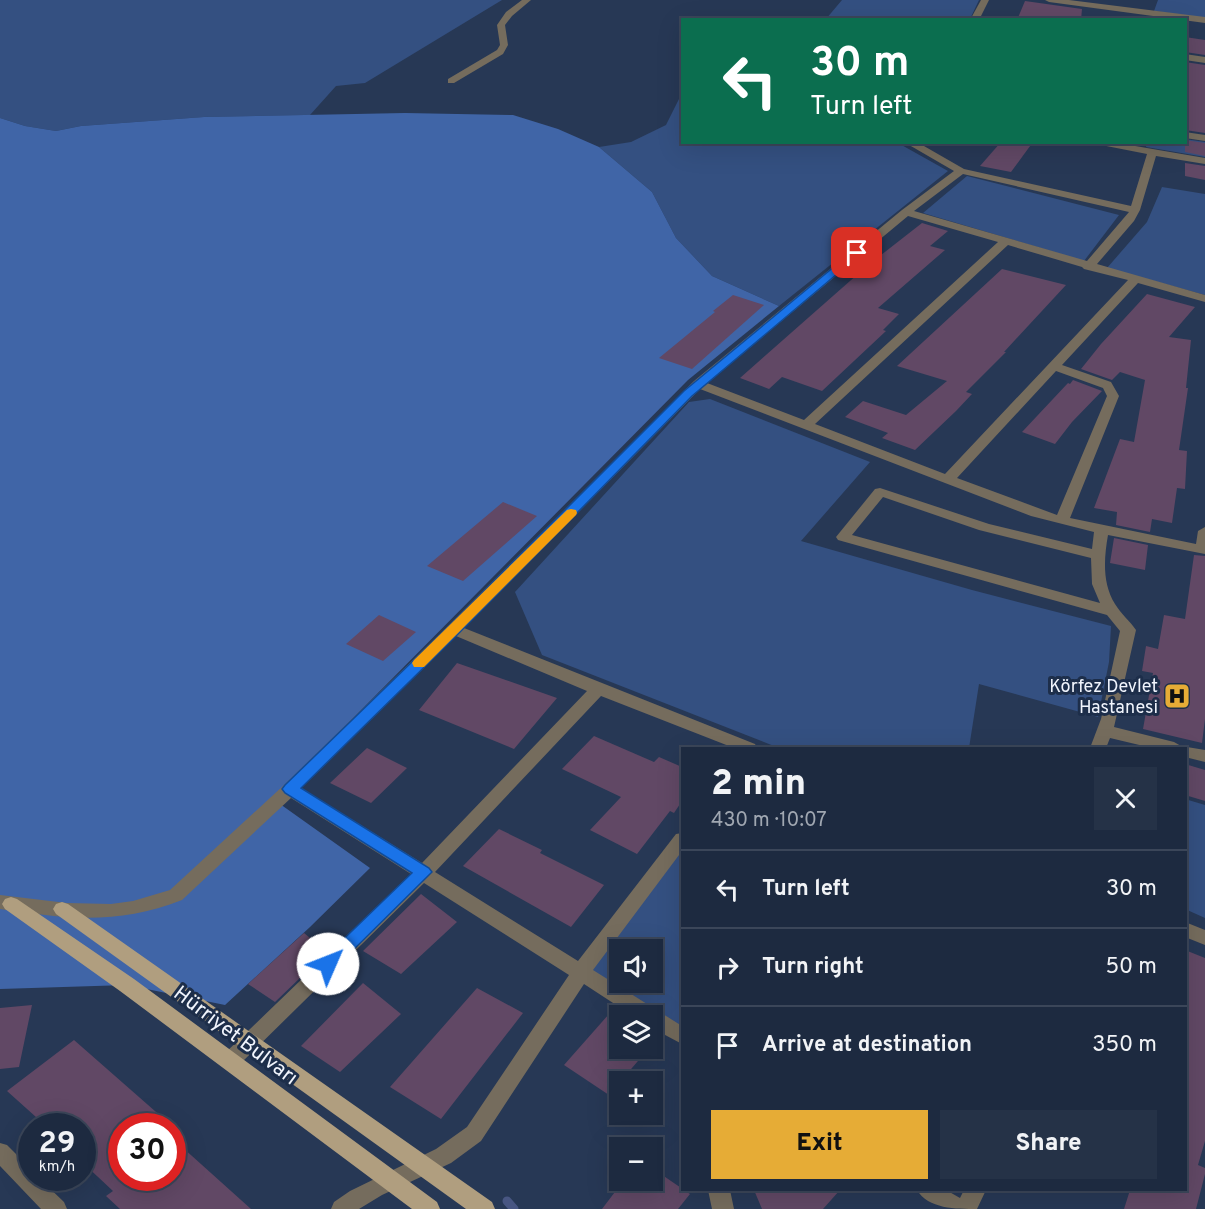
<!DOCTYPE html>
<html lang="en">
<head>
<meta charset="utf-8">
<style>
  :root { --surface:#1d2a40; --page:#253247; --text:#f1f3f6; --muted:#a0a7b1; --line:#3b4659; --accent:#e6ac36 }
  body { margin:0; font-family:Overpass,sans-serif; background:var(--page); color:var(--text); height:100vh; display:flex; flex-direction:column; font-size:22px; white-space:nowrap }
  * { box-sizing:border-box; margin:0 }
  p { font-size:20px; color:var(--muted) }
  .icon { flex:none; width:33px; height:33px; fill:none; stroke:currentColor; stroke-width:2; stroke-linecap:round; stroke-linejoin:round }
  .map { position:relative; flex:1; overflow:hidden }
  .side { position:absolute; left:681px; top:747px; width:506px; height:444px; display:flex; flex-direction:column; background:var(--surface); border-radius:0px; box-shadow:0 6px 24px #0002,0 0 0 2px var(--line) }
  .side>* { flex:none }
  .guide { position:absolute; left:681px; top:18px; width:506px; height:126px; border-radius:0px; box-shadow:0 6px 24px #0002,0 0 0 2px var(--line); background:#0b6e4f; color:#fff; overflow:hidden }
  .tools { position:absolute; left:609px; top:939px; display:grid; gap:12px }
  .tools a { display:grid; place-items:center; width:54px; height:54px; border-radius:0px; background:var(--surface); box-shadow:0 6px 24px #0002,0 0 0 2px var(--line); font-size:30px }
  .speed { position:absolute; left:18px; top:1113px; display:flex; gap:12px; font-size:30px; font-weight:700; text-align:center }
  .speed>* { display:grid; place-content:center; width:78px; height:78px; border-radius:50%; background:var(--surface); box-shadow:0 6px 24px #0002,0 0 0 2px var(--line); line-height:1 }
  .speed small { font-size:15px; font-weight:400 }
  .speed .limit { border:9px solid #d22; background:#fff; color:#111 }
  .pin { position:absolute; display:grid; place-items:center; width:51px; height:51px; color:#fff; margin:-26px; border-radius:12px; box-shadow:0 3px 9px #0006 }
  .me { position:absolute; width:66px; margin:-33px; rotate:46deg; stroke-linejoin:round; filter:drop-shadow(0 0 4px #0008) }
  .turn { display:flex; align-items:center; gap:21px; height:126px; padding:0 30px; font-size:27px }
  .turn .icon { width:78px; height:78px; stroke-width:2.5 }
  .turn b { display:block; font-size:42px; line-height:51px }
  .round { display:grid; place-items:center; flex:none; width:63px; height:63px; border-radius:0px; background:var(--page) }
  .head { display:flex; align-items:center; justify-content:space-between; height:102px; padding:0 30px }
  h1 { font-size:36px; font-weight:800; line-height:45px }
  .cta { display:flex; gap:12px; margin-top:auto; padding:12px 30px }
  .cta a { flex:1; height:69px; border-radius:0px; background:var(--accent); color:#111; font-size:24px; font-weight:800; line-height:69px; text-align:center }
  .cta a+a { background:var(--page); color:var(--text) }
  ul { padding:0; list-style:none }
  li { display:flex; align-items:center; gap:18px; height:78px; padding:0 30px; border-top:2px solid var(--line) }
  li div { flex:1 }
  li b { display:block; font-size:22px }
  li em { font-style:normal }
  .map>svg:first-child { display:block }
</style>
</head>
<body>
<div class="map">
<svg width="1205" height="1209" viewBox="0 0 1205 1209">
  <rect width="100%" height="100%" fill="#273855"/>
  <path fill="#345081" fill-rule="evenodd" d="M0,0H502L365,83L336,86L310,115L204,117L81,126L56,131L25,126L0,118Z
    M842,0H979L970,19L914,20L883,16L871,19H826Z
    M1158,0H1205V18L1154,11Z
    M681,95L682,142L898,143L948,171L779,306L712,276L676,238L652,192L599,147L631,142L666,125Z
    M1185,139L1205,142V157L1146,147L1147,143L1185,142Z
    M967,176L1119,215L1084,261L923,213Z
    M1162,187L1205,194V295L1107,268L1147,222Z
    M710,399L870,462L801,541L972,590L1111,626L1109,662L1098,717L979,684L969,748H779L542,655L515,592L689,402Z
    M1185,799L1205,805V918L1185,909Z
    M682,839V1036L581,972ZM620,950H652V982H620Z"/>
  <path fill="#4065a7" d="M405,113L513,115L558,129L599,147L652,192L676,238L712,276L779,306L688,380L273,799L370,868L310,927L225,1005L127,985L0,989V118L25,126L56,131L81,126L204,117Z"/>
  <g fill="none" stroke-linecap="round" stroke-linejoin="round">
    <path stroke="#485682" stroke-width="9" d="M507,1201L514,1209"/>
  </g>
  <path fill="#614865" d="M1025,1L1082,9L1081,20H1017Z
    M1185,37L1205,40V55L1185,52Z
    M1185,62L1205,65V133L1185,130Z
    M1185,140L1205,143V156L1185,152Z
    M1001,142H1033L1011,172L980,166Z
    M1185,163L1205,166V180L1185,176Z
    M922,223L948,231L930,246L945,250L878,308L899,314L883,330L886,331L822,391L782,377L769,389L740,378L867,266Z
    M1002,269L1066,285L1004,352H1006L966,392L972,394L956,411L915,450L882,438L888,433L845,417L863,401L906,415L947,381L897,366Z
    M1147,294L1195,307L1169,337L1191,340L1186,388H1188L1179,450L1187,451L1185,489L1177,488L1172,523L1152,519L1150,532L1116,525L1117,512L1094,508L1120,439L1134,442L1145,380L1120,372L1112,380L1081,369L1101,344Z
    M733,295L764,305L692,369L659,358L715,312L713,311Z
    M1073,380L1102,391L1072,422L1055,444L1022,432L1068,383L1070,384Z
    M503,502L537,516L463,581L427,566Z
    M1114,538L1148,545L1145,570L1110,563Z
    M1194,555L1205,556V719L1202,743L1143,729L1153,673L1142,671L1146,646L1158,649L1164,615L1185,619Z
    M379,615L416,632L383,661L346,644Z
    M457,663L557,698L514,749L419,710Z
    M594,736L654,762L659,757L682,767V801L674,813L670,811L637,854L590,830L621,797L562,769Z
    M367,748L407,768L371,803L330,783Z
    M1185,764L1205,770V801L1185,795Z
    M499,829L542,850L540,853L604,885L571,927L463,866Z
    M421,894L457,922L401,974L363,951Z
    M304,933L327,952L275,1002L248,984Z
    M1185,950L1205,958V1141L1198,1165L1205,1168V1174L1196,1209H1124L1130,1190H1185Z
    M363,983L401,1014L340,1072L301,1046Z
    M477,988L523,1013L441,1119L390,1087Z
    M32,1005L19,1067L0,1069V1008Z
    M609,1014L620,1021V1048H649L609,1095L564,1065Z
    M74,1040L172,1126H122V1178H172V1138L251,1209H120L106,1196L113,1191L82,1162V1126H46L7,1091Z
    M652,1168L690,1194L678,1209H602L624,1180H652Z
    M754,1190H840L823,1209H762Z"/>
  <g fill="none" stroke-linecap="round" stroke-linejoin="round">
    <path fill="#756c5d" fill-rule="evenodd" d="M522,0H531L512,16L505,25L508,45L503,54L454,83H448V79L497,50L500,45L497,25L506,12Z
      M981,0H989L979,20H970Z
      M1045,0H1069L1205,17V23L1049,2Z
      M882,17L900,20H878Z
      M1185,54L1205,57V63L1185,60Z
      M1185,132L1205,135V141L1185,138Z
      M904,142H917L964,169L1131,206L1147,154L1086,142H1112L1205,158V164L1156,156L1140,210L1134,221L1097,264L1205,295V302L1138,283L1062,365L1111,382L1119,396L1070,518L1196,544L1198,531L1205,527V554L1108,535C1104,558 1102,583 1115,604C1121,614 1130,621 1136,630L1114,727L1174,742L1181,746L1205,750V762L1185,757V748H1152L1110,738L1106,748H1090L1101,719L1120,631L1107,615L838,540L836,537L875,489L880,488L989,524L1092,549L1094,532L1031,516L700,389L464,628L755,744L757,748H734L601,696L435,872L578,961L676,834L682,833V851L593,970L682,1026V1044L652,1028V1016H633L584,984L481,1141L451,1163L382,1195L359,1209H331L334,1202L350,1191L436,1149L467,1127L569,975L424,883L237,1067L230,1070L223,1067L220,1061L223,1055L411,874L291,798L182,900C119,925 66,919 0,909V895L67,903L111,904L133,901L170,890L284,785L449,625L694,381L902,210L954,171ZM963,174L1129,212L1087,261L914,211ZM908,216L998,242L804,420L707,383ZM1008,245L1082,267L1084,269L1128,280L945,474L815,424ZM1056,371L1103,388L1107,396L1057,515L957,478ZM883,497L979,530L1091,558L1092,584L1100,603L852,535ZM456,636L587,691L422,863L301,788Z
      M1185,922L1205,930V945L1185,937Z
      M0,1143L7,1145L32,1170V1178H39L64,1202L67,1209H41L0,1166Z
      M708,1190H730L734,1209H712Z
      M917,1190H946L960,1198L964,1190H986L977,1209C956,1209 928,1209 917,1190Z"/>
    <path fill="#b09e7f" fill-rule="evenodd" d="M11,897L17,899L134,979L437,1202L440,1209H412L120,991L5,909L2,904L5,899Z
      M62,902L68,904L492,1202L495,1209H466L56,914L53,909L56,904Z"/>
  </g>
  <path fill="#1a73e8" stroke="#114b97" stroke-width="1.5" d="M853,251L862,253L692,396L459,633L301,788L429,868L432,872L334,969L328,972L322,969L320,964L322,960L412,873L285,793L282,789L285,785L449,626L684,391Z"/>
  <path fill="#f59e0b" d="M571,509L576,510L577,513L576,515L424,667H414L412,663L414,660L567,510Z"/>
  <defs>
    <symbol id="hospital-square" viewBox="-11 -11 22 22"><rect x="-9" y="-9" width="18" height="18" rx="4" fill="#e6ac36" stroke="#1d2e4a"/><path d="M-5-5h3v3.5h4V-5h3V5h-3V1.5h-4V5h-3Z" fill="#111"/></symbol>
  </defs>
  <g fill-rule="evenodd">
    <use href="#hospital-square" x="1162" y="681" width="30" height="30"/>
  </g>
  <g text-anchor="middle" stroke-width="6" stroke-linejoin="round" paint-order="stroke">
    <g font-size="18" fill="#f1f5fd" stroke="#1d2e4a" text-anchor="end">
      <text x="1158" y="692">Körfez Devlet<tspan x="1158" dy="21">Hastanesi</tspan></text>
    </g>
    <g font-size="21" fill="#f1f5fd" stroke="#1d2e4a">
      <text transform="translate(236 1035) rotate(37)" y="7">Hürriyet Bulvarı</text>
    </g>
  </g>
</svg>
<div class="tools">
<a><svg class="icon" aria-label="sound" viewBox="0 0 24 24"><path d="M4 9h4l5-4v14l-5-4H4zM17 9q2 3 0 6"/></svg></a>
<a><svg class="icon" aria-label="layers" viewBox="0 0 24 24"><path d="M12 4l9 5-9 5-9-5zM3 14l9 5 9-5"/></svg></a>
<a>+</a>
<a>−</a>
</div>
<div class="speed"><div>29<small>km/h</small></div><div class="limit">30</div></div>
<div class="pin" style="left:857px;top:253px;background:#d93025"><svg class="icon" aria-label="arrive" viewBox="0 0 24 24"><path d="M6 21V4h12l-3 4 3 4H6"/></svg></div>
<svg class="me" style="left:328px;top:964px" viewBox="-20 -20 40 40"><circle r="19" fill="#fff"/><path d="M0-13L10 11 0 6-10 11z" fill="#1a73e8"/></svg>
<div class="guide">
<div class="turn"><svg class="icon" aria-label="left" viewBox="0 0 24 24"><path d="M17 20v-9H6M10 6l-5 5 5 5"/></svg><div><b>30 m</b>Turn left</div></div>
</div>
<section class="side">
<div class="head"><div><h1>2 min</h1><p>430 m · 10:07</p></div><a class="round"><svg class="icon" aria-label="close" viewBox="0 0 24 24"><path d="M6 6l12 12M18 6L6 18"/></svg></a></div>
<ul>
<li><svg class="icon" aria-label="left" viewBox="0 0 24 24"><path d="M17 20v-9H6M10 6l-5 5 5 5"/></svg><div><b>Turn left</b></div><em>30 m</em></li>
<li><svg class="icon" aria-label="right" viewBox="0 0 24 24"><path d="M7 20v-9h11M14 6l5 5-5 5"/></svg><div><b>Turn right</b></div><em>50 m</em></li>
<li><svg class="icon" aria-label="arrive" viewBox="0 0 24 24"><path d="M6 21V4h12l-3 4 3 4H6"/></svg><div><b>Arrive at destination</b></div><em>350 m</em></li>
</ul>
<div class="cta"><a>Exit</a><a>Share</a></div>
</section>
</div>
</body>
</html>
